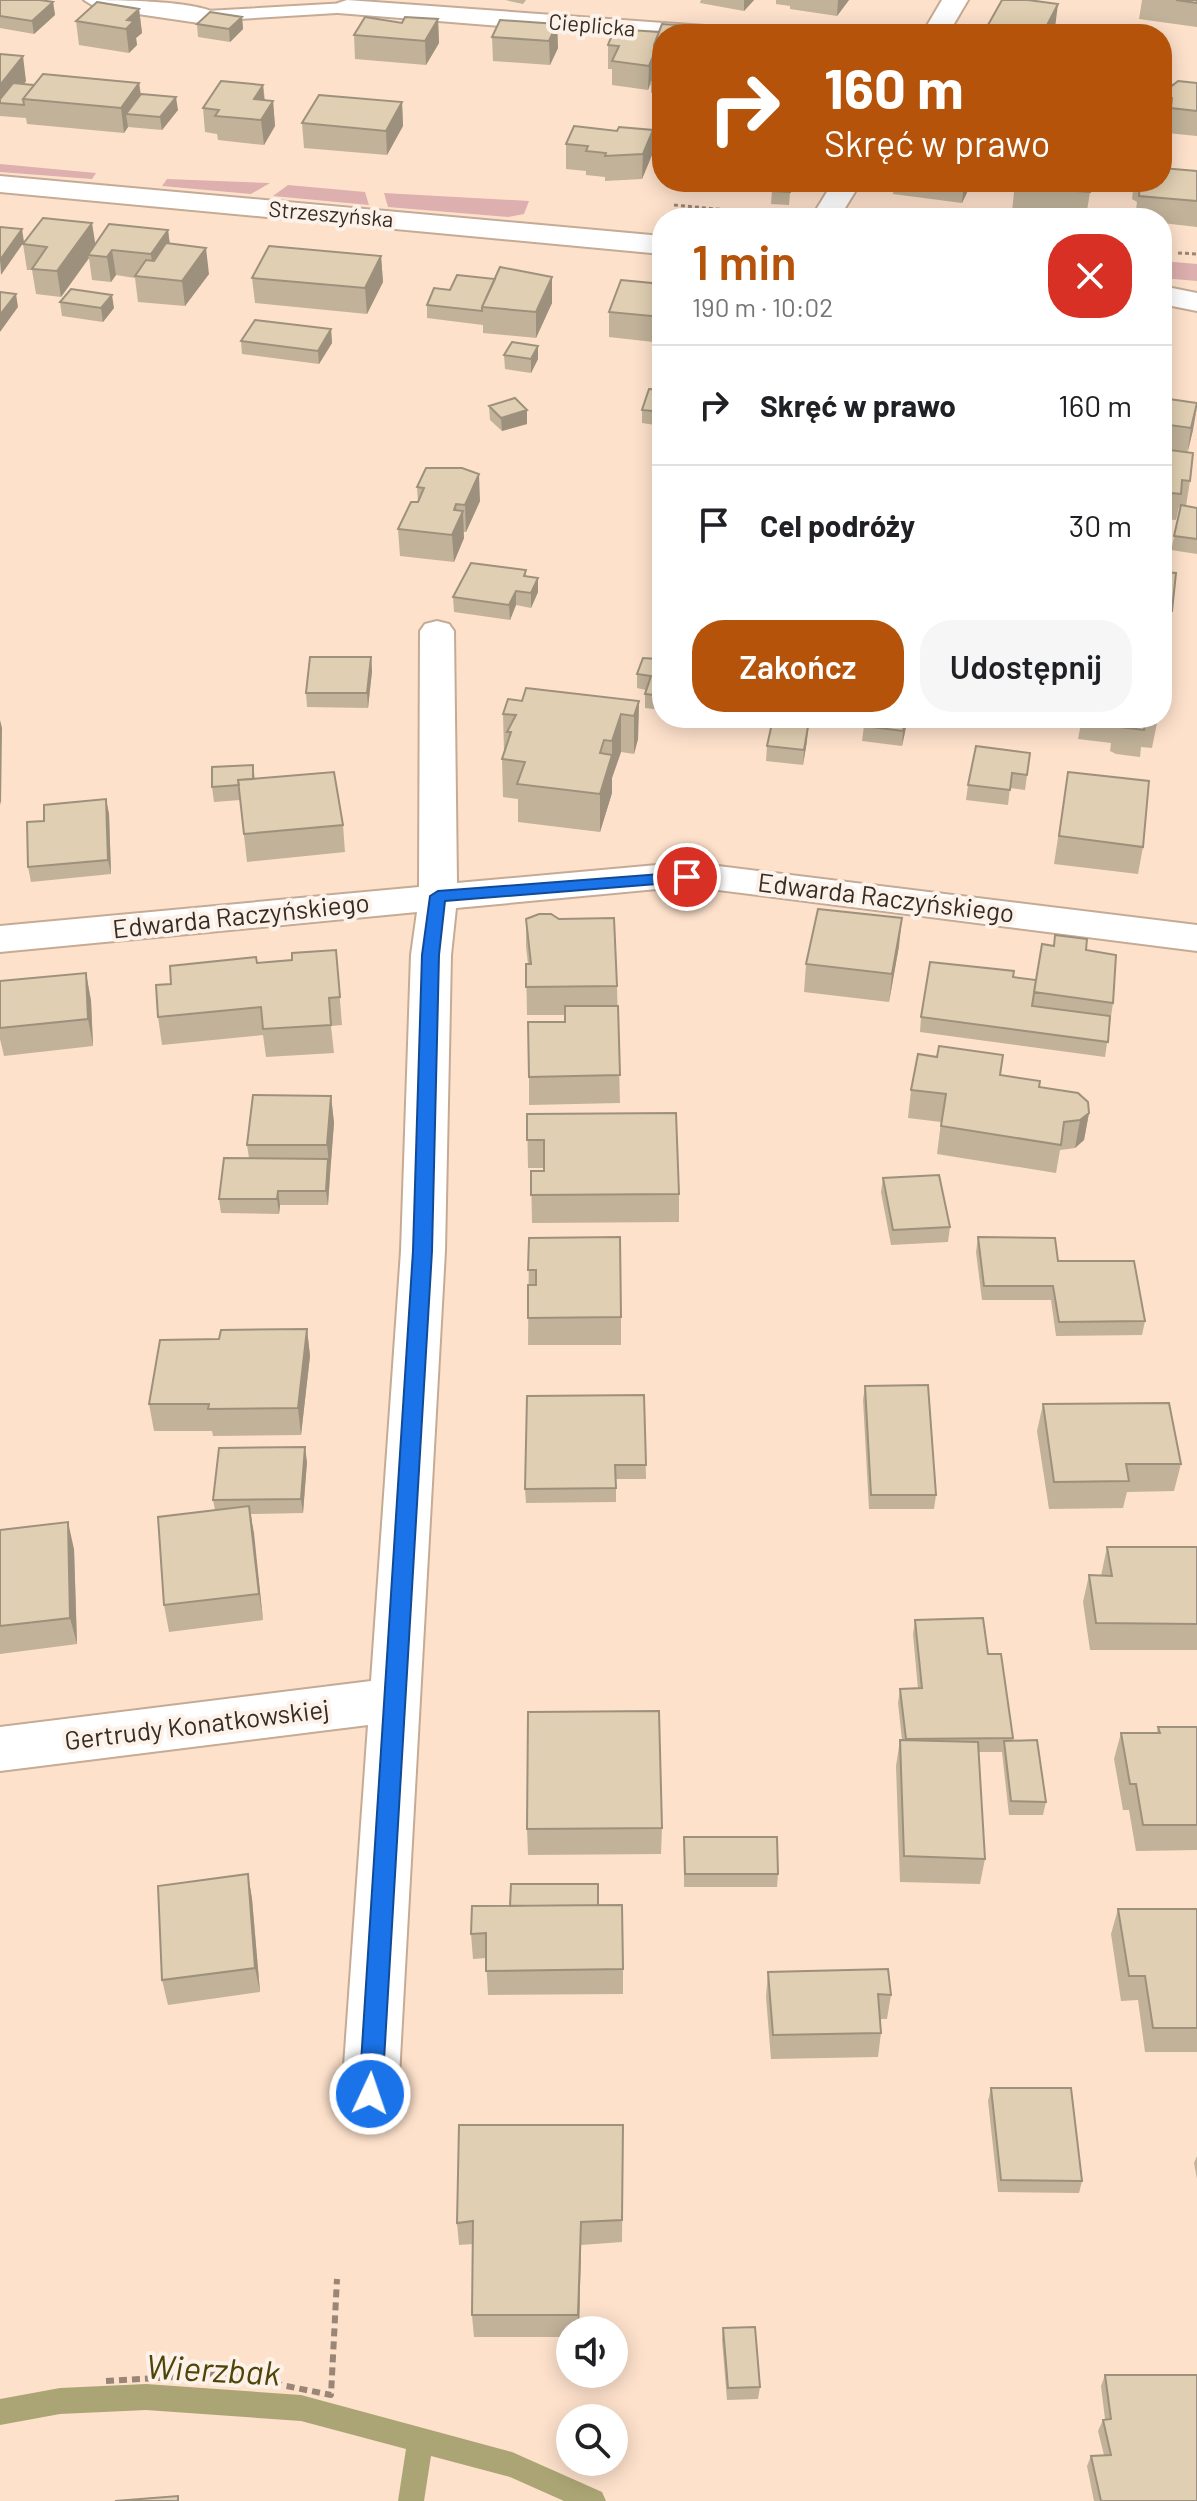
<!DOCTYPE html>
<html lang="pl">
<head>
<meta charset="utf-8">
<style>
  :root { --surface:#fff; --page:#f6f6f6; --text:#202124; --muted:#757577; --line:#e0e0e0; --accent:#b45309 }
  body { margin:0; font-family:Barlow,sans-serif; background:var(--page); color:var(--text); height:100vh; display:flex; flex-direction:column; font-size:30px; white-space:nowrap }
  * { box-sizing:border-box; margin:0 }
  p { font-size:26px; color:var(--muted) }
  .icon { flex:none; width:44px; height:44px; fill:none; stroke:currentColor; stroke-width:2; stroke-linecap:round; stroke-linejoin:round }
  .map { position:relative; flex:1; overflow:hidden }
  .details { position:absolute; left:652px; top:208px; width:520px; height:520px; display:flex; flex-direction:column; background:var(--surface); border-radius:32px; box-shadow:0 4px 20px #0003 }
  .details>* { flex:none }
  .hud { position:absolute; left:652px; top:24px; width:520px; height:168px; border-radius:32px; box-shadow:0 4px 20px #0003; background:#b45309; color:#fff; overflow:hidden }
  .buttons { position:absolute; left:556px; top:2316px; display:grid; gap:16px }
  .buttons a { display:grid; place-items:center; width:72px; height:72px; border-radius:50%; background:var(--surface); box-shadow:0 4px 20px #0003; font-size:40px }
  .pin { position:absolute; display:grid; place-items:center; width:68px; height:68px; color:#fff; margin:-34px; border:4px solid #fff; border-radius:50%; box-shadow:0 2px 8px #0007 }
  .me { position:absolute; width:88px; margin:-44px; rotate:3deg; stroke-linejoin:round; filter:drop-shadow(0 0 6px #0008) }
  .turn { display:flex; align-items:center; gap:28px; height:168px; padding:0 40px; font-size:36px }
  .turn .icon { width:104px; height:104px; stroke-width:2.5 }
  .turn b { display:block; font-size:56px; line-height:68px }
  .round { display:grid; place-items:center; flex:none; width:84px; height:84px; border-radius:32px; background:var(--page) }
  .headline { display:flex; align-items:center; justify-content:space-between; height:136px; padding:0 40px }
  h1 { font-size:48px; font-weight:600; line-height:60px; color:var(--accent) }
  .cta { display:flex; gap:16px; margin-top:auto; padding:16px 40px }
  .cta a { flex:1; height:92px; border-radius:32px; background:var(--accent); color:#fff; font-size:32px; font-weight:600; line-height:92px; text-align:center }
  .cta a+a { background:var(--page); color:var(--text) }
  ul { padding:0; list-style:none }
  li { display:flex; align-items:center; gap:24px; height:120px; padding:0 40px; border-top:2px solid var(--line) }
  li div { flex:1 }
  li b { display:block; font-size:30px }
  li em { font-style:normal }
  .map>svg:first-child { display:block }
</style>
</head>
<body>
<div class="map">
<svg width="1197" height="2501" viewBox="0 0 1197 2501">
  <rect width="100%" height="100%" fill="#fde1cb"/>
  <path fill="#ddafae" d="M0,164L96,173L92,179L0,172Z
    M167,179L270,183L251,194L162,186Z
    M288,185L365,192L369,205L273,196Z
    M384,193L529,201L524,214L508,217L388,207Z
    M1162,261L1197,264V281L1162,278Z"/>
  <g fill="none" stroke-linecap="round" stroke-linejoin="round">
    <path fill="#aba575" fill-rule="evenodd" d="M146,2384L301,2395L512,2452L602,2492L606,2501H564L510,2477L431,2456L424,2501H398L406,2449L301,2421L146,2410L60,2414L0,2425V2399L60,2388Z"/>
    <defs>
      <path id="lane" d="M347,3L356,8L353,12L206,21L197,16L206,11Z"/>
      <path id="street" d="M84,0C109,0 205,0 219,16L206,24L97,8Z
        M347,0L705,26L718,34H662V39L338,13L334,8L338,3Z
        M942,0H968L948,34H922Z
        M1162,84L1197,89V105L1162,100Z
        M833,182H861L839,218H811Z
        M437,621L449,624L454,631L457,883L657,865L718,866L1197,925V951L718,890L657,889L456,908L451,955L445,1251L398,2094L390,2113L370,2121L350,2113L342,2094L368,1725L0,1771V1727L371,1681L401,1251L411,955L417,912L0,952V926L419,887L420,631L425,624Z"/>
      <path id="secondary" d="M0,176L662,236V254L0,192Z
        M1162,286L1197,293V311L1162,304Z"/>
    </defs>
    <use href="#lane" stroke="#c5ab95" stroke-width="4"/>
    <use href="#street" stroke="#c5ab95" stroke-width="4"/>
    <use href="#secondary" stroke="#c5ab95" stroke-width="4"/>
    <path stroke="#998677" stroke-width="3" stroke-dasharray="4 3" stroke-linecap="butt" d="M674,205L780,215
      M686,212L749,218
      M1178,253L1197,254"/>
    <path stroke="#998677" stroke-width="6" stroke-dasharray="8 5" stroke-linecap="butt" d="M106,2381L227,2374L331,2395L337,2279"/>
    <use href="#lane" fill="#fff" fill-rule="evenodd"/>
    <use href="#street" fill="#fff" fill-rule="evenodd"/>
    <use href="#secondary" fill="#fff" fill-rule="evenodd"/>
  </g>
  <path fill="#c1b299" d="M0,0L53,2L55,15L34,34L0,28Z
    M505,0H526L523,4Z
    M701,0H754L744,11L700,3Z
    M776,0H849L837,16L790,9V6L776,4Z
    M1142,0H1197V27L1139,19Z
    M139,9L142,33L136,38L137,45L129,53L79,45L76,21Z
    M242,17L243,29L230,42L198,37L197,24Z
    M438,19L439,43L426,65L355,59L354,35L402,23Z
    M557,24L558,48L550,65L493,61L492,37Z
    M988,25L1055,28L1052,34H987Z
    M702,27V34H662V94L651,93V84L648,90L612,85V69H608V45L659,32Z
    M0,54L26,81L24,84L139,83L141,94L178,110L162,130L128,127L124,133L27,124L26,118L0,116Z
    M1197,83V136L1167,133L1168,123L1162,121L1167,90Z
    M263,85L265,100L273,101L275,126L264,145L218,140L217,134L205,132L203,108Z
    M662,96V113H660V100Z
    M402,102L403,126L387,155L304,148L302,123Z
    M653,130L652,155L642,179L605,181V177L586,175V171L566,169V144Z
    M1197,171V227L1162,223V218H1135L1137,202L1132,199L1134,182H1162Z
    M715,182H740L738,187L715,184Z
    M791,182L789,205L771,204L772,191Z
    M894,182H972L962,203L893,194Z
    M1015,182L1090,192L1086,217L1012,212Z
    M168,230L170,244L209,274L185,306L138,302L135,278L116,275L111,282L92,280L89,258L61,297L36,294L32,270H27L23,244H95Z
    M381,256L383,282L367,314L255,303L252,278Z
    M662,284V343L609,337V312Z
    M60,302L114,308L103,322L62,316Z
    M552,303L536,338L483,333V325L427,318V305Z
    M331,329L332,343L319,364L242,354L241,341Z
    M538,346V359L531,373L505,369L504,355Z
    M662,390V426L642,423V410Z
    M1162,398L1193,430L1187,452L1190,481L1186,506L1197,508V554L1171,550L1181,507H1179L1176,520L1162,519Z
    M489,406L527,410V424L502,431L490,420Z
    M417,487L480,501L466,532H463L464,538L454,562L400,556L398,529L418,502Z
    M526,570V576L538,578V592L531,608L516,605L510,620L454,612L453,597Z
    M1162,572L1172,611L1167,638L1162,637Z
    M662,614V639L659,638V624Z
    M662,644V710L645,708V694L646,690L637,688V674L657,659Z
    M371,657L372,671L368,708L307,707L306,693Z
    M522,701H639L638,739L634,754L621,752L612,778V793L600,832L518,822V799L503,797L502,759L504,752L503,714Z
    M865,718H908L902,746L862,741Z
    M1082,718H1158L1152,748L1141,747L1140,757L1116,754L1110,751L1111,743L1078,739Z
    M807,741L803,765L766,761L767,746Z
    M1030,753L1025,790L1010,788L1008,805L966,800L968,785Z
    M253,765L255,779L343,825L345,852L247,862L240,800L214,802L212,787Z
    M1068,772L1143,847L1138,874L1054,864Z
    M106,799L109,814L111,874L31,882L28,867L44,821Z
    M526,919L617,986L620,1103L529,1105V1077L565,1022V1015H527L526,964H528L526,947Z
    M899,946L889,1002L804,992L806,964Z
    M336,950L342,1025L331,1026L334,1053L266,1057L263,1035L162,1045L158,1017L171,984L257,963L292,960Z
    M1086,950L1113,1003L1105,1057L920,1032L921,1017L1013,977L1036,980Z
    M86,973L91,1001L93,1046L4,1056L0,1039V981Z
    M1039,1087L1089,1113L1084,1140L1075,1148L1060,1150L1056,1173L937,1154L941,1122L908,1118L911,1090Z
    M331,1096L334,1123L328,1205H280L279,1214L221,1213L219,1199L249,1158L247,1145Z
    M527,1114L679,1194V1222L532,1223L531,1171H544V1168H528Z
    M883,1178L950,1227L948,1242L891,1245L881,1192Z
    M978,1237L1058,1261L1145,1321L1142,1335L1056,1336L1051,1300H982L976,1252Z
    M529,1238L621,1317V1345H528Z
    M307,1329L310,1356L301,1435L213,1436L212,1431H154L149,1404Z
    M865,1386L936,1495L934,1509H869L863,1400Z
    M644,1395L646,1479H616V1502L526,1503L525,1489Z
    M1043,1404L1181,1464L1174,1491L1127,1492L1123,1508L1049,1509L1037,1431Z
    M307,1462L303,1513L251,1514L263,1620L169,1632L164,1605L215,1510L213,1500Z
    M0,1530L74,1549L77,1644L0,1654Z
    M1107,1547H1197V1650H1090L1083,1602L1089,1575L1101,1576Z
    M915,1620L988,1654L1013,1738V1741L1046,1802L1043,1815H1009L1002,1752H979L985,1859L980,1884L900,1882L896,1766L900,1740H902L898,1703L900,1689H918L913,1634Z
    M1158,1727H1197V1850L1136,1851L1129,1810H1123L1114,1759L1121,1733H1157Z
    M662,1828L661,1854L528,1855L527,1829Z
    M684,1837L778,1874L777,1887H684Z
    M248,1874L252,1899L260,1992L168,2005L162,1980Z
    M598,1905L623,1969V1994L488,1995L486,1958L473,1959L471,1934Z
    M1118,1909H1197V2052H1145L1138,2000L1121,2001L1111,1934Z
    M768,1972L891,1995L887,2019H880L881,2033L878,2057L771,2059L766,1997Z
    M991,2088L1082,2181L1079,2193L998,2192L988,2101Z
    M623,2125L622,2242L581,2245L579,2330H570V2337H474L472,2315L473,2244L459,2245L457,2223Z
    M1197,2156V2179L1194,2163Z
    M723,2328L760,2387L758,2399L727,2400L722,2340Z
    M1105,2375L1197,2501H1094L1087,2466L1091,2456L1104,2455L1098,2431L1103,2420L1105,2419L1101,2386Z"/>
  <path fill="#9d917d" d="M744,0H754L744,11Z
    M838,0H849L837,16Z
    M53,2L55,15L34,34L32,21Z
    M1058,4L1055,28L1052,34H1043Z
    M139,9L142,33L136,38L137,45L129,53L126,29L127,20Z
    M242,17L243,29L230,42L229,29Z
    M438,19L439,43L426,65L425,41Z
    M557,24L558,48L550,65L549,41Z
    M654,54L653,78L651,80L648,90L649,66Z
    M23,56L26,81L9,104L0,103V85Z
    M139,83L142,107L126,114L128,127L124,133L121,108Z
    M263,85L265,109L254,99Z
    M176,97L178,110L162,130L160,117Z
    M273,101L275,126L264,145L261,120Z
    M402,102L403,126L387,155L386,131Z
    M653,130L652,155L642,179L643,154Z
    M964,182H972L962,203Z
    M92,223L96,248L88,255L89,258L61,297L57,271Z
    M22,229L24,242L1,275L0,260Z
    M168,230L171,256L154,278L151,254Z
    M206,248L209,274L185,306L182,281Z
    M112,250L116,275L111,282L107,257Z
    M381,256L383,282L367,314L365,288Z
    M552,277V303L536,338V312Z
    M16,294L18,307L0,332V315Z
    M112,295L114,308L103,322L101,308Z
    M331,329L332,343L319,364L318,351Z
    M538,346V359L531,373V359Z
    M1197,407L1193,430L1187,455L1191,428Z
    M527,410V424L502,431L501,418Z
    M479,474L480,501L466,532L465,505Z
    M456,504L457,524L463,511L464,538L454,562L452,535L454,510Z
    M538,578V592L531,608V593Z
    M516,591V605L510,620L509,605Z
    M371,657L372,671L368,708L367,693Z
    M639,701L638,739L634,754V716Z
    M621,714V752L612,778V793L600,832V794L612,756V741Z
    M906,718H908L902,746L903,731Z
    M0,720L2,728L1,805L0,801Z
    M808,727L807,741L803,765L804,750Z
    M106,799L109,814L111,874L108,860Z
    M902,918L899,946L889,1002L892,974Z
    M86,973L91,1001L93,1046L88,1019Z
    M331,1096L334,1123L330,1173L327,1145Z
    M1089,1113L1084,1140L1075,1148L1080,1120Z
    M328,1159L330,1173L328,1205L326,1191Z
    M278,1191L280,1205L279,1214L277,1199Z
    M307,1329L310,1356L301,1435L298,1408Z
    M305,1447L307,1462L303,1513L301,1499Z
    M249,1506L254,1533L263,1620L259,1594Z
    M68,1522L74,1549L77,1644L70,1618Z
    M248,1874L252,1899L260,1992L255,1968Z
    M581,2222V2245L579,2330L578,2315Z"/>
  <path fill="#e0cfb2" stroke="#9d917d" stroke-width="2" d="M0,0H40L53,2L32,21L0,16Z
    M1002,0H1028L1058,4L1043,33L988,25Z
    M1176,0H1197V3Z
    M97,2L139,9L127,20L134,21L126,29L76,21Z
    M210,12L242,17L229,29L197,24Z
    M365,17L402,23L405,17L438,19L425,41L354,35Z
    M500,20L557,24L549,41L492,37Z
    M662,24L702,27L700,34H662V46L654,45Z
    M630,30L659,32L654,45V54L649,66L612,61L619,46L608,45L612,35L627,36Z
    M0,54L23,56L0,85Z
    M653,66L662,67V81L651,80Z
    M43,74L139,83L121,108L23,99Z
    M221,81L263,85L254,99L273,101L261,120L215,116L219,110L203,108Z
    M1178,81L1197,83V111L1171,108L1172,98L1166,96L1167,90Z
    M13,83L34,85L23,99L24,105L0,103V99Z
    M141,94L176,97L160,117L126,114Z
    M319,95L402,102L386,131L302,123Z
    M574,126L617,131L619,127L653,130L643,154L605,156L606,153L586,151L588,146L566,144Z
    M1162,168L1197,171V201L1139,196L1140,182H1162Z
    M773,182H791L790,192L772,191Z
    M1015,182H1090V192L1015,187Z
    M43,218L92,223L57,271L32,269L47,247L23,244Z
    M109,224L168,230L151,254L112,250L107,257L88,255Z
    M0,227L22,229L0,260Z
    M166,243L206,248L182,281L135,276L146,260L154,261Z
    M269,246L381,256L365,288L252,278Z
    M500,267L552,277L536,312L482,307Z
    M457,275L495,279L482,307V311L427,305L434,288L450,290Z
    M621,280L662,284V317L609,312Z
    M71,289L112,295L101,308L60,302Z
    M0,292L16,294L0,315Z
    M255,320L331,329L318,351L241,341Z
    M512,342L538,346L531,359L504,355Z
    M649,389L662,390V412L642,410Z
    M515,398L527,410L501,418L489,406Z
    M1162,398L1197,403L1191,428L1162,424Z
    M1162,449L1193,453L1190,481L1182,480L1181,494L1162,492Z
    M426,468H462L479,474L465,505L456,504L454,510L463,511L452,535L398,529L411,502H418L424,488L417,487Z
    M1181,505L1197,508V539L1174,536Z
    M471,563L526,570L524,576L538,578L531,593L516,591L509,605L453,597Z
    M1162,572L1176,573L1172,611L1162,609Z
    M662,644V696L645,694L651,676L637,674L643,658L657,659Z
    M310,657H371L367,693H306Z
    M526,688L639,701L634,716L621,714L612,741L604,740L600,753L612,755L600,794L517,784L525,762L502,759L511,732H507L516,715L503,714L508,699L522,701Z
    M865,718H906L903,731L863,726Z
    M1116,718H1158L1157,721L1146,719L1144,730L1120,727L1115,723Z
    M772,723L808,727L804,750L767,746Z
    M976,746L1030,753L1027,775L1012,773L1010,790L968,785Z
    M253,765V779L238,780L239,785L212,787V767Z
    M334,772L343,825L244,834L238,780Z
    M1068,772L1149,781L1143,847L1059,836Z
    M106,799L108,860L28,867L27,822L44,821V805Z
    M818,909L902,918L892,974L806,964Z
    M539,914H551L559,919L614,918L617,986L526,987V964H531L526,919Z
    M1055,935L1087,939L1086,950L1116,955L1113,1003L1034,992L1042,944L1054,946Z
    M336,950L340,997L329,998L331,1025L263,1029L261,1007L158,1017L156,985L171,984L170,966L256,957L257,963L292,960V953Z
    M930,962L1014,971L1013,977L1036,980L1032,1006L1110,1016L1108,1042L921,1017Z
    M86,973L88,1019L0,1028V981Z
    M565,1006H618L620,1075L529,1077L528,1022H565Z
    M939,1046L1003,1055L1000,1075L1040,1081L1039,1087L1078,1093L1088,1102L1089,1113L1080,1120L1064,1122L1061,1145L941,1126L946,1094L911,1090L918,1054L937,1057Z
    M253,1095L331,1096L327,1145H247Z
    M676,1113L679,1194L531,1195V1171H544V1140H527V1114Z
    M224,1158L328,1159L326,1191H278L277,1199H219Z
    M939,1175L950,1227L893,1230L883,1178Z
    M620,1237L621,1317L528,1318V1285H536V1270H528L529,1238Z
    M978,1237L1055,1238L1058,1261H1134L1145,1321L1059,1322L1053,1286H984Z
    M307,1329L298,1408L208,1409L209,1404H149L160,1340L219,1339L221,1330Z
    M928,1385L936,1495H871L865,1386Z
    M644,1395L646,1465H615L616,1488L525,1489L527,1396Z
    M1169,1403L1181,1464H1126L1129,1481L1054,1482L1043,1404Z
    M305,1447L301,1499L213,1500L219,1448Z
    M249,1506L259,1594L164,1605L158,1517Z
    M68,1522L70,1618L0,1626V1530Z
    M1107,1547H1197V1624L1096,1623L1089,1575L1112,1576Z
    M983,1618L988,1654H1001L1013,1738L906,1739L900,1689L922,1688L915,1620Z
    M659,1711L662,1828L527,1829L528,1712Z
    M1158,1727H1197V1825H1143L1136,1784H1130L1121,1733H1160Z
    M900,1740L978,1742L985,1859L904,1856Z
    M1037,1740L1046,1802L1011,1801L1004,1741Z
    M684,1837H777L778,1874H685Z
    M248,1874L255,1968L162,1980L158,1886Z
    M511,1884H598V1905L510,1906Z
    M622,1905L623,1969L486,1971V1933L471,1934L472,1906Z
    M1118,1909H1197V2028H1153L1145,1976H1129Z
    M888,1969L891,1995L878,1994L881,2033L773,2035L768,1972Z
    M991,2088H1071L1082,2181L1001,2180Z
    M459,2125H623L622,2220L581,2222L578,2315H472L473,2221L457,2223Z
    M755,2327L760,2387L728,2388L723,2328Z
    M1105,2375H1197V2501H1101L1091,2456L1111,2455L1103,2420L1111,2419Z
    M178,2496V2501H115Z"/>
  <path fill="#1a73e8" stroke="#114b97" stroke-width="2" d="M687,872L693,874V881L445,901L439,955L432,1251L382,2094L379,2101L370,2105L362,2101L359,2094L413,1251L422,955L430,896L438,891Z"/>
  <g text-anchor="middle" stroke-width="8" stroke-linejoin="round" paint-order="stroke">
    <g font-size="22" fill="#362c23" stroke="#fdf2e9">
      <text transform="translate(592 25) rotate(5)" y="8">Cieplicka</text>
      <text transform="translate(331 214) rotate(5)" y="8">Strzeszyńska</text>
    </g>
    <g font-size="26" fill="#362c23" stroke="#fdf2e9">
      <text transform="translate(886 898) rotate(7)" y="9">Edwarda Raczyńskiego</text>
      <text transform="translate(241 916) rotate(-6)" y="9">Edwarda Raczyńskiego</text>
      <text transform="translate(197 1725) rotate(-7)" y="9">Gertrudy Konatkowskiej</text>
    </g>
    <g font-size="34" font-style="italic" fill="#4e4609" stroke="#fdf2e9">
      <text transform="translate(213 2370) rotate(3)" y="12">Wierzbak</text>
    </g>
  </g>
</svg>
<div class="buttons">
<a><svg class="icon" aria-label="sound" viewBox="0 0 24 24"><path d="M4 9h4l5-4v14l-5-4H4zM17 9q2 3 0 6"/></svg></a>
<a><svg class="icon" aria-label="search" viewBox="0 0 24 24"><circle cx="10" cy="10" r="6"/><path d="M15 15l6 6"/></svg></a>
</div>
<div class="pin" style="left:687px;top:877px;background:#d93025"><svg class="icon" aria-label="arrive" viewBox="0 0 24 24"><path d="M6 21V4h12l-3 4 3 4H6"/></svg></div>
<svg class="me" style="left:370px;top:2094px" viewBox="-20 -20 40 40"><circle r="17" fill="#1a73e8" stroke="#fff" stroke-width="3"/><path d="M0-11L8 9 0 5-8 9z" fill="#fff"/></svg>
<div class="hud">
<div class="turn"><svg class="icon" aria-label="right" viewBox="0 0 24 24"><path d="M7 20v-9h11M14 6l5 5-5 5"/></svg><div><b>160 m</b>Skręć w prawo</div></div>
</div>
<section class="details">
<div class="headline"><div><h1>1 min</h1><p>190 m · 10:02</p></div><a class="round" style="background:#d93025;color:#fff"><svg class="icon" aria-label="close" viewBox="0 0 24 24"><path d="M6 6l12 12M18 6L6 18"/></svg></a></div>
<ul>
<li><svg class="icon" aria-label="right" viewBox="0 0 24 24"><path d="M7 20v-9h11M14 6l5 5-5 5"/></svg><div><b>Skręć w prawo</b></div><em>160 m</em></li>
<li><svg class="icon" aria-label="arrive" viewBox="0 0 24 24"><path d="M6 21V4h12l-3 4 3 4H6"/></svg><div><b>Cel podróży</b></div><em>30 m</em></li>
</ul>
<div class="cta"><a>Zakończ</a><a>Udostępnij</a></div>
</section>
</div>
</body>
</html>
